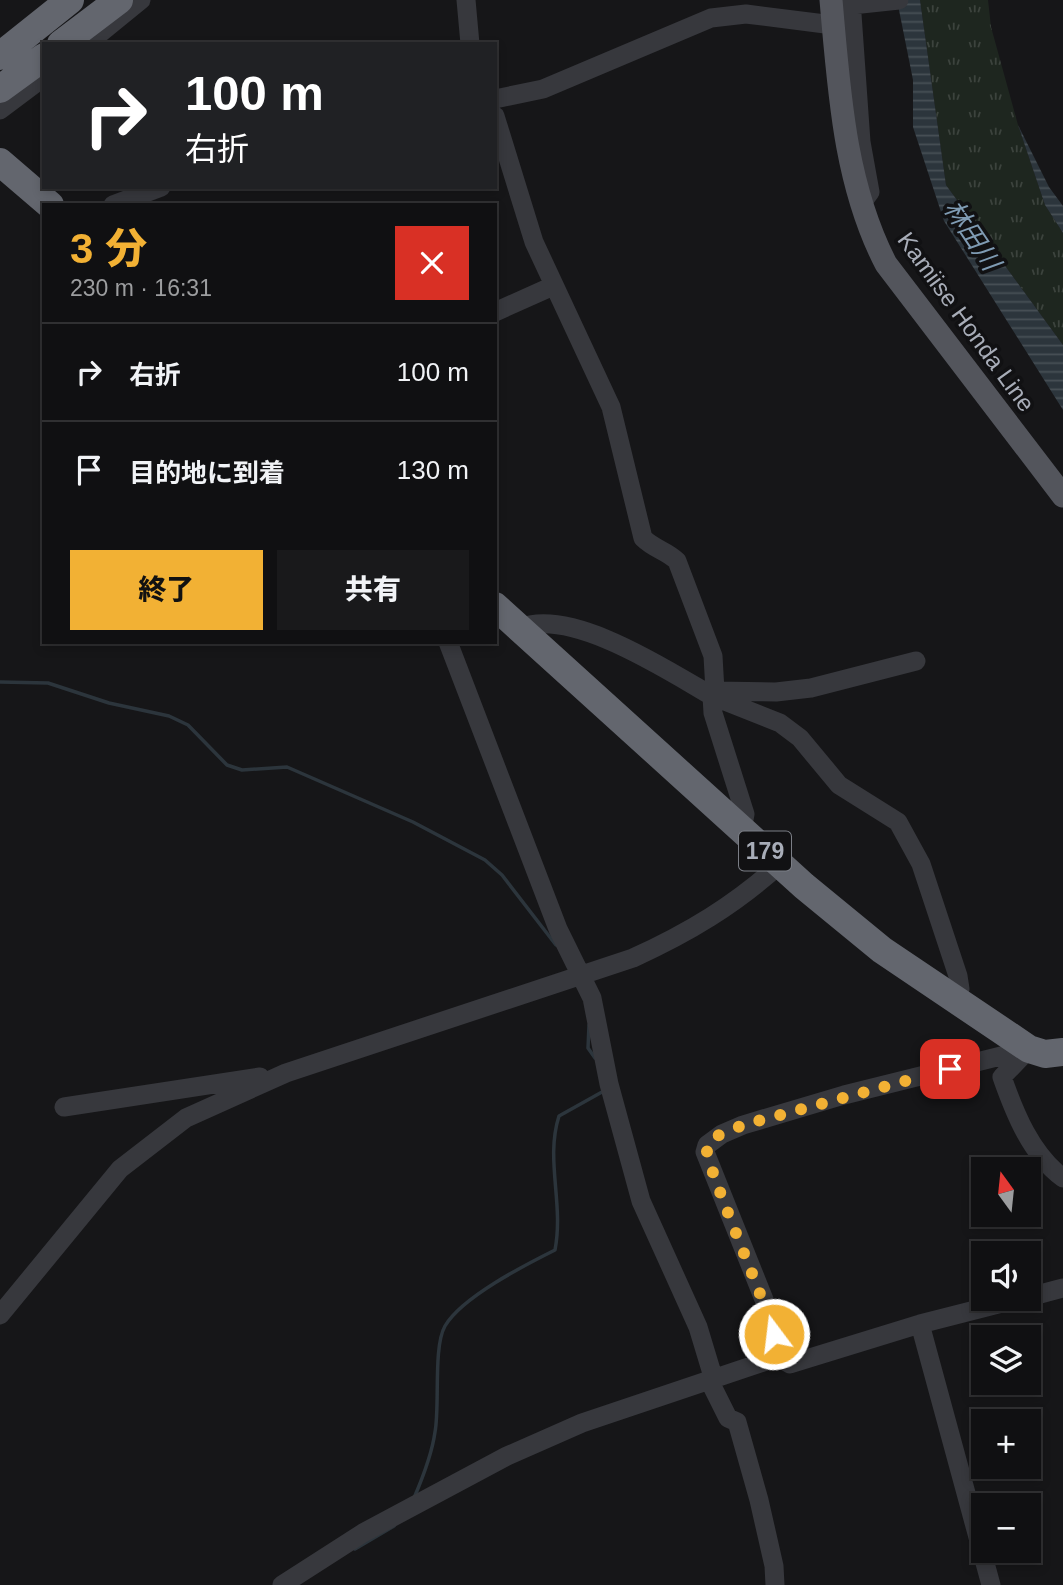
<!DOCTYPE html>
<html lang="ja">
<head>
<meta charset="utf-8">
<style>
  :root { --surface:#101012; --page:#19191b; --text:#f1f3f6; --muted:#9c9d9f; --line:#303032; --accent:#f2b134 }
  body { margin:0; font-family:Helvetica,"Noto Sans JP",sans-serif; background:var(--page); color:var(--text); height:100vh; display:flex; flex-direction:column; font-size:26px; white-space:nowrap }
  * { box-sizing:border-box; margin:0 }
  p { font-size:23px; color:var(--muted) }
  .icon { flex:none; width:38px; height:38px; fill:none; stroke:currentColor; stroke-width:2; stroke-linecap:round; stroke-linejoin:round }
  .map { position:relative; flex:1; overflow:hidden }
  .side { position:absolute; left:42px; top:203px; width:455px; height:441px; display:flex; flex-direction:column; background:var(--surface); border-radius:0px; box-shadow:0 4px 10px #0003,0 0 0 2px var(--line) }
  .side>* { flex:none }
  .top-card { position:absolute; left:42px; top:42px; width:455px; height:147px; border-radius:0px; box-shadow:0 4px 10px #0003,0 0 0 2px var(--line); background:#202124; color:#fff; overflow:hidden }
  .needle { width:46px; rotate:345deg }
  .controls { position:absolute; left:971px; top:1157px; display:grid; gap:14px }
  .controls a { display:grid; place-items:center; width:70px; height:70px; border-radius:0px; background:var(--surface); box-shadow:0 4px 10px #0003,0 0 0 2px var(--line); font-size:35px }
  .pin { position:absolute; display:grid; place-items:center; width:60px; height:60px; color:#fff; margin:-30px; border-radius:14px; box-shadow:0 4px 10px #0006 }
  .me { position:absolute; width:77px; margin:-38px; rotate:345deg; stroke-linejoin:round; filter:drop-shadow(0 0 5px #0008) }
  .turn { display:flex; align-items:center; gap:24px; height:147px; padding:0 28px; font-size:32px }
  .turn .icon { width:91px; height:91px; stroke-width:2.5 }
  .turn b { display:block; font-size:49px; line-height:60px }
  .round { display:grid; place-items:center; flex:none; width:74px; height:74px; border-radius:0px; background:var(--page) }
  .overview { display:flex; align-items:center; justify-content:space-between; height:119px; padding:0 28px }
  h1 { font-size:42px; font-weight:800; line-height:52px; color:var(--accent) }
  .button { display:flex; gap:14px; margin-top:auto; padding:14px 28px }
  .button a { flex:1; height:80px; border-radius:0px; background:var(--accent); color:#111; font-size:28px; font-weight:800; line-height:80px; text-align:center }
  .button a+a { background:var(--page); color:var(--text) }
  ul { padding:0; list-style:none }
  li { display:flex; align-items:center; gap:21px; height:98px; padding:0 28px; border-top:2px solid var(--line) }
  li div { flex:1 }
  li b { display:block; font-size:26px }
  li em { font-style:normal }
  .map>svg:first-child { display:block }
</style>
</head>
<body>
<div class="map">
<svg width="1063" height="1585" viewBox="0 0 1063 1585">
  <defs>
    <pattern id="grass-tufts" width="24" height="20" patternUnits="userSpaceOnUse" patternTransform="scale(1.75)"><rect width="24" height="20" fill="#1e261f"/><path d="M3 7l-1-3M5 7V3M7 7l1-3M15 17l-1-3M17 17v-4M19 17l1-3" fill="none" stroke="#3c433d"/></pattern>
    <pattern id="water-rules" width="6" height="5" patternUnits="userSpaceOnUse" patternTransform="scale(1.75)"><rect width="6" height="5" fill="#2c353c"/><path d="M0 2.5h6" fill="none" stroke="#485056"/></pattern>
  </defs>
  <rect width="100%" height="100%" fill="#161618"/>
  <path fill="url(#grass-tufts)" d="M920,0H988L991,27L1018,125L1045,205L1063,233V345L946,185Z"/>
  <path fill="url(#water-rules)" d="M897,0H920L946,185L1063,345V410L944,221L913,127V80Z
    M1018,125L1049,187L1063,206V233L1045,205Z"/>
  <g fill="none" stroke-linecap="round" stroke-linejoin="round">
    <path stroke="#2c353c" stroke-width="3.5" d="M0,682L48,683L109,703L169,716L188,725L227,765L242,770L287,767L413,822L485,860L502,875L556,945
      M589,1025L588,1048L595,1058
      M414,1498C423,1477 432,1454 435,1432C440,1406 433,1347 445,1326C462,1297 525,1265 555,1250C564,1203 545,1160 559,1116L602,1092
      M355,1549L394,1526"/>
    <path stroke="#37383d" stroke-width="19" d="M466,0L470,44
      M851,0L861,142L870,192L861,204
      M852,5L899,0
      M87,44L141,0
      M495,99L543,89L711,18L746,14L833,25
      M0,110L44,77
      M495,116L534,242L611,407L643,538C654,549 667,551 677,561L713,656L715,691L712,696C667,670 571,607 520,628
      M113,205L161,187
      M495,312L553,286
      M448,642L558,929L592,998L609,1084L641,1201L698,1327L714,1380
      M715,691L776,692L811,688L916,661
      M742,830L745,814L713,713L712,696L780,723L800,738L839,785L898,822L921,864L958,976L960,989L956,1001
      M1028,1050L1002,1077C1015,1114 1031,1154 1063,1178
      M64,1107L260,1077
      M1029,1297L1063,1288
      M1022,1298L920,1324L790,1364L778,1357L769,1312L705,1152L707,1145L722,1134L743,1125L844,1095L1029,1049
      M0,1315L120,1169L186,1118L286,1073L633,958C688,933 735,905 780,864
      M920,1324L991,1585
      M710,1382L728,1418L737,1422L759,1500L774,1566L775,1585
      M282,1585L363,1533L507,1456L582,1423L778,1357"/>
    <path stroke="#53555c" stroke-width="23" d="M831,0C839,89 844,183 886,264L1063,496"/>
    <path stroke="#63666e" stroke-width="28" d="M61,44L119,0
      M0,56L70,0
      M0,89L44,57
      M0,162L50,205
      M495,606L804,886L882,950L1029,1049L1045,1054L1063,1052"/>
  </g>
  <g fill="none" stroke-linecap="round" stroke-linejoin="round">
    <path stroke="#f2b134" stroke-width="12" stroke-dasharray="0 21.6" d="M774,1334C768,1306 702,1158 707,1147C712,1135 731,1130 743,1125L950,1069"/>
  </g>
  <g text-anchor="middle" stroke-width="7" stroke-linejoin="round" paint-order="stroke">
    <rect fill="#111113" stroke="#7b7e86" stroke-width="2" x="739" y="831.5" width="52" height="39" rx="5"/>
    <g font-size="23" font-weight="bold" fill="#a8adb8">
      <text x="765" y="859">179</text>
    </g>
    <g font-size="24" fill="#a8adb8" stroke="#111113">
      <text transform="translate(966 322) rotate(54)" y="8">Kamiise Honda Line</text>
    </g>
    <g font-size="26" font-style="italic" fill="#7f9bb3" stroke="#111113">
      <text transform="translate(972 235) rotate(56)" y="9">林田川</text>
    </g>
  </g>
</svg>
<div class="controls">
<a><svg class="needle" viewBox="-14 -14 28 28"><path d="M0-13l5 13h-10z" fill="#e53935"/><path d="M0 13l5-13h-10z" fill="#9c9d9f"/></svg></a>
<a><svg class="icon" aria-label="sound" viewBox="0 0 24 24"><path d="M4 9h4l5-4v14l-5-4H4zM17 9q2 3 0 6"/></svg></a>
<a><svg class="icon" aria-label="layers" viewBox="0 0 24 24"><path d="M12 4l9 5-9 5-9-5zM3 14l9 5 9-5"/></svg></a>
<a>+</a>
<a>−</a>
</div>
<div class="pin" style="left:950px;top:1069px;background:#d93025"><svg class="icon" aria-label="arrive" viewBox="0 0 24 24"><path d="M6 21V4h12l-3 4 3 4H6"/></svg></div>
<svg class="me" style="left:774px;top:1334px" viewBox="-20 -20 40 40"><circle r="17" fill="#f2b134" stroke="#fff" stroke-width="3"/><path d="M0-11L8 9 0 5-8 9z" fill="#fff"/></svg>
<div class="top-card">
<div class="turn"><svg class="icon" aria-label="right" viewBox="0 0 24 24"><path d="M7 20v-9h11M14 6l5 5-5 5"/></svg><div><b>100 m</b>右折</div></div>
</div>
<section class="side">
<div class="overview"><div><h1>3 分</h1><p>230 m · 16:31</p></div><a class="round" style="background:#d93025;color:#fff"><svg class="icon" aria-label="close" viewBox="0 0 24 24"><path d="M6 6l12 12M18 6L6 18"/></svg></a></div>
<ul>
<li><svg class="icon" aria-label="right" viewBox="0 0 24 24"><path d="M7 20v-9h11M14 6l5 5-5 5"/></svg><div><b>右折</b></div><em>100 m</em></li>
<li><svg class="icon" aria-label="arrive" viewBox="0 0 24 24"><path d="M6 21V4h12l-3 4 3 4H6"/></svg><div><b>目的地に到着</b></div><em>130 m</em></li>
</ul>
<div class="button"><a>終了</a><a>共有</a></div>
</section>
</div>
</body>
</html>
